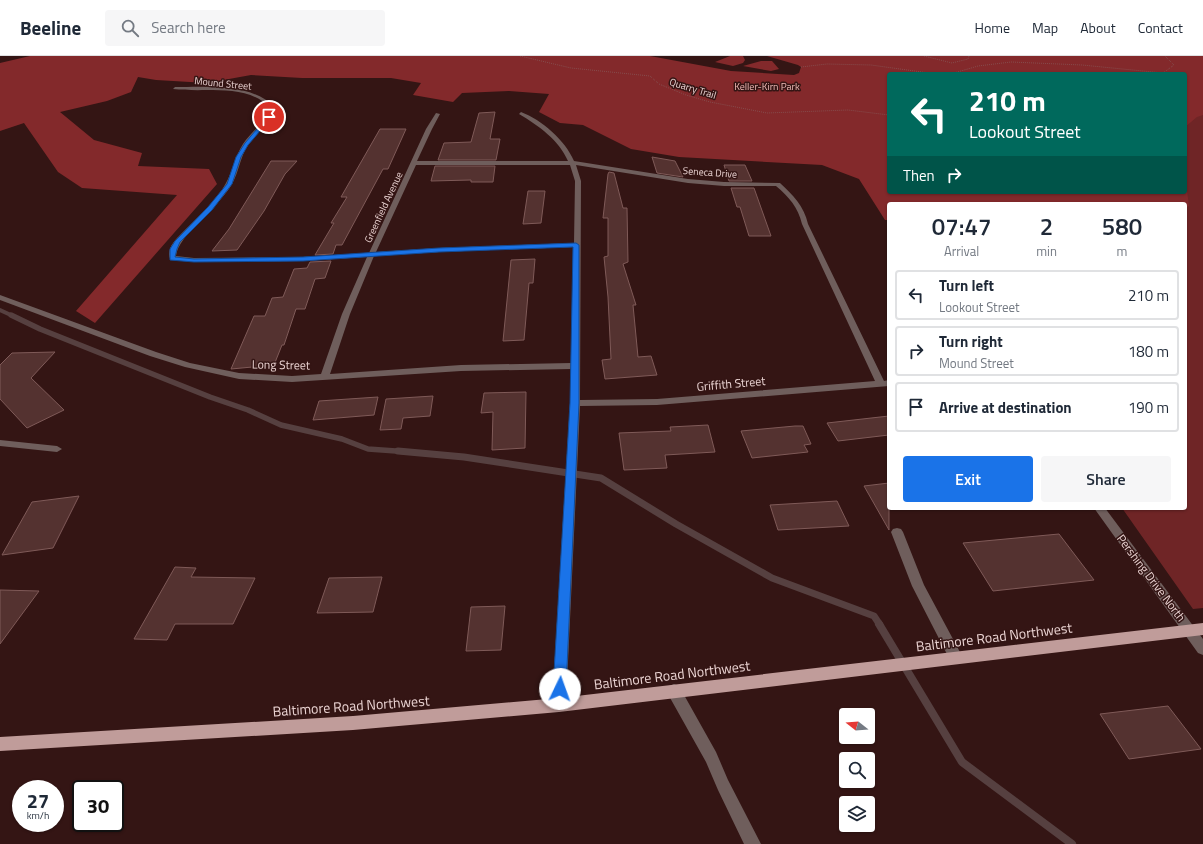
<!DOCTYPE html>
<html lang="en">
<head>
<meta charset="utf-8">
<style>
  :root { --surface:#fff; --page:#f6f6f7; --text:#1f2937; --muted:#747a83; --line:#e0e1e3; --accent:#1a73e8 }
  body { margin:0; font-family:"Titillium Web",sans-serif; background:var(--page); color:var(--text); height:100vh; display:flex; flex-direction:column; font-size:15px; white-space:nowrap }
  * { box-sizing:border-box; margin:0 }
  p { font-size:13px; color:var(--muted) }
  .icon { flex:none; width:22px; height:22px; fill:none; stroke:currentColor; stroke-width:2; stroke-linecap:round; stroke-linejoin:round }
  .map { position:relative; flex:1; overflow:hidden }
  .drawer { position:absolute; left:887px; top:146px; width:300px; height:308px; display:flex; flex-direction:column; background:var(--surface); border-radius:4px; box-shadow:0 1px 3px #0004 }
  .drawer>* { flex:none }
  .banner { position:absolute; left:887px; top:16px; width:300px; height:122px; border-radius:4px; box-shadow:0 1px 3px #0004; background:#00695c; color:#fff; overflow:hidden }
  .needle { width:26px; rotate:287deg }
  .tools { position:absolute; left:839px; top:652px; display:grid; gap:8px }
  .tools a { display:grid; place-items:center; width:36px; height:36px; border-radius:4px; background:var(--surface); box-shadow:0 1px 3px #0004; font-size:20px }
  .speed { position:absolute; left:12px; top:724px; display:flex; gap:8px; font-size:20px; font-weight:700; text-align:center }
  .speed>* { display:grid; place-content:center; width:52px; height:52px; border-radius:50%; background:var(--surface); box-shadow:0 1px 3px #0004; line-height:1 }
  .speed small { font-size:10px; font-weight:400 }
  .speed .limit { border:2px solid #111; border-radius:6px; background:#fff; color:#111 }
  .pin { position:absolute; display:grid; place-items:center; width:34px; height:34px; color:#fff; margin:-17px; border:2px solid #fff; border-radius:50%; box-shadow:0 1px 4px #0007 }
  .me { position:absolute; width:44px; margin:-22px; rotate:3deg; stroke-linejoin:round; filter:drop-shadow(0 0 3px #0008) }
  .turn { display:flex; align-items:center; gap:14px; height:84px; padding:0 16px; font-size:18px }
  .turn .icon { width:52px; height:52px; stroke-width:2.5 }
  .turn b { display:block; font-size:28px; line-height:34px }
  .then { display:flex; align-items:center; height:38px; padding:0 16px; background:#0003; gap:8px; font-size:15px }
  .eta { display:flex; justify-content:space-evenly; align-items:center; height:68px; text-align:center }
  .eta b { font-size:24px; font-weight:600; line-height:28px }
  .primary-button { display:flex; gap:8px; margin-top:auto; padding:8px 16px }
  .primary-button a { flex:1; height:46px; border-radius:4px; background:var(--accent); color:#fff; font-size:16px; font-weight:600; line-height:46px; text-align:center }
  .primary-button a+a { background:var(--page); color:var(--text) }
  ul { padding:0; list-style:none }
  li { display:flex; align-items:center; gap:12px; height:50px; margin:0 8px 6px; padding:0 8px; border:2px solid var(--line); border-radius:4px }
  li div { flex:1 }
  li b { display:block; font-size:15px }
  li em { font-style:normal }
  header { display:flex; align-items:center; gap:24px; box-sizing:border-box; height:56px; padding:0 20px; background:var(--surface); border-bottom:1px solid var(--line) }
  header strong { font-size:19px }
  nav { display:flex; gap:22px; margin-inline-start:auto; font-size:14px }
  .search { width:280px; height:36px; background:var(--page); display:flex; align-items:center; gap:10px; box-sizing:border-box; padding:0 14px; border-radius:4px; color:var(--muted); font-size:15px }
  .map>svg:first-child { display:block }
</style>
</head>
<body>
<header>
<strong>Beeline</strong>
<div class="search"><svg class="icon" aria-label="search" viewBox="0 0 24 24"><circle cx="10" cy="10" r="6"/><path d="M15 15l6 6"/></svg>Search here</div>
<nav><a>Home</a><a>Map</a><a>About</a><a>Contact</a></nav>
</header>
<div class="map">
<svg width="1203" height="788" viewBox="0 0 1203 788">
  <rect width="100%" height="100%" fill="#341514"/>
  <path fill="#6f2526" d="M1203,54V552L1193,553L1122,452H1185V64Z"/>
  <path fill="#83292b" d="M30,0H650L731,15L794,19L799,17L801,11L798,9L767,0H1203V59L1197,61L1185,71V18H889V136H1185V119L1189,150L1185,152V148H889V164H885L859,123L822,109L679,101L631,93L583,69L560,67L539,56L549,38L509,35L462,37L453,46L413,39L421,27L391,22H302L251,19L207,27L156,24L138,21L131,36L107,45L60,56L94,84L142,97L138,110L209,113L217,128L95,267L76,255L177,139L82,132L58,116L24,67L0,75V7Z
    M730,0H743L745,4L743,7L733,10L715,6Z
    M761,5H772L779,13L771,15L743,10Z"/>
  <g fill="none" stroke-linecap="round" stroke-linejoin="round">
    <path stroke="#564040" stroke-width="4" d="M0,254L13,260"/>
    <path stroke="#564040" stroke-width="5.5" d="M11,259L40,273L210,341L248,354L281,369L342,383L368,393L410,396"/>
    <path stroke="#564040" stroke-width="7" d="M398,395L464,401L601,422L676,468L772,522L874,560L880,569"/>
    <path stroke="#564040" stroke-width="8" d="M879,568L962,706L1072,788"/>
  </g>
  <path fill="#543230" stroke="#7f5a58" d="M495,56L490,83H500L496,104H438L444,87L471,86L479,57Z
    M380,73H406L388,113H383L342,189H336L333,198L315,199L334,167H331L347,141H341Z
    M652,101L675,105L683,121L657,117Z
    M271,105H297L285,118L264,155L237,194L212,195L229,173Z
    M724,109H745L752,125H729Z
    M435,110H495L493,126H471V124L431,125Z
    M609,116L614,117L623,152H627L628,206L623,208L636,249H633L638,301L651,300L657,319L605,323L602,304L611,303L608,241L604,201L608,200V162H603L608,118Z
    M731,132H754L771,180H749L740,151H737Z
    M528,135H545L541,167L523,168Z
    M535,203L533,227H529L524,284L503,285L511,204Z
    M331,205L325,222L315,223L305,253H296L284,289H282L274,309L231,313L254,260H265L272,242L283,241L294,213L307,212L310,206Z
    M55,296L31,322L64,354L27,372L0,343V309L12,297Z
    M526,336L525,392L492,394L493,356L481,357L484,337Z
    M433,340L430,360L403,362L401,373L380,374L386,343Z
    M378,341L374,359L313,364L319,345Z
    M889,360V379L838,385L827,367Z
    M708,369L715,396L665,399L667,412L624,414L619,377L671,375L670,371Z
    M795,370H803L811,388L804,389L808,396L752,402L741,375Z
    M889,427V474L864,430Z
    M79,440L53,492L2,499L32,446Z
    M837,445L849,470L778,474L770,449Z
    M1059,478L1094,524L993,535L963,487Z
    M175,511L196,512L191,521L255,522L233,568H175L167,584L134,583Z
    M382,521L373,556L317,557L329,522Z
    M0,534L39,535L0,588Z
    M505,550L501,594L466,595L471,551Z
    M1168,650L1201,693L1129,703L1100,658Z"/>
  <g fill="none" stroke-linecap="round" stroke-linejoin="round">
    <path stroke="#896e6d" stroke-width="1" stroke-dasharray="0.5 1.5" stroke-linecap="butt" d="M520,0L571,12L650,20L659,28L686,39L710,46L767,57L848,54L889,59
      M924,0L952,7L968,3L969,0
      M801,11L827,8L871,9L929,17H954L978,10L1011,6L1082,9L1163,17
      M1163,17L1174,9L1165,0"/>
    <path fill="#6f5e5c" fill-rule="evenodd" d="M175,31C204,31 253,27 274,51C270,67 257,75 248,89C240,101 239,116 232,128C220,150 178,179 176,200L194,202L303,201L369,197L426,73L436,57L440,58L432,73L417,105H568C559,84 539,70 519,58L521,56C542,64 565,84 574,105L688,123L724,126L780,127C793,139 804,150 808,168L884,325L889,324V330L657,349L580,350L566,649L564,654L559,656L554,654L552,649L570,347L571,313L461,315L292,326L239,323L185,311L150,300L0,244V239L156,296L190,307L239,317L292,320L321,318L342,258L367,201L303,205L194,206L170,203C166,193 175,184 182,177C196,163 217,145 226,127C233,115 235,100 243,88C252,75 265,67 270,51C245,27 204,37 173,33ZM416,109H570L575,125L574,187L439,192L376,196ZM576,109L688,127L724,130H776C789,141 798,151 802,168L875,325L657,343L580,344L581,125ZM574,191L571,307L461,309L330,318L350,258L374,200L439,196Z
      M0,384L57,390L62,393L57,396L0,390Z
      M1094,452H1105L1203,583V599L1198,597Z
      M897,472L901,473L903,476L924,529L961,598L963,602L961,606L956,608L951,606L912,530L891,476L893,473Z
      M674,628L679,630L716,696L728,724L761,788H744L718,734L706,706L669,640L667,635L669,630Z"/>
    <path fill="#c09c9a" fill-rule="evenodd" d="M1203,567V579L559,656L353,674L0,695V681L353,660L559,642Z"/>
  </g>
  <path fill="#1a73e8" stroke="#114b97" d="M268,60L272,61L248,89L241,101L232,128L212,154L180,186L177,193L175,201L194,203L303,201L439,192L576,187L579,189V347L566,633L564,637L560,639L555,637L553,633L570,347L573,191L439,196L303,205L194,206L170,204V193L175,185L208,151L227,128L236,101L245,87Z"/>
  <g text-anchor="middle" stroke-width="3" stroke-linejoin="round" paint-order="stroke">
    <g font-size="10" fill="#ebd4d3" stroke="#341514">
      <text transform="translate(223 27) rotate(6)" y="4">Mound Street</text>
      <text transform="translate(693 32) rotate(17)" y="4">Quarry Trail</text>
      <text transform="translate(710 116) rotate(4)" y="4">Seneca Drive</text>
      <text transform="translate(383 151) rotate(-65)" y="4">Greenfield Avenue</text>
    </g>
    <g font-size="10" fill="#f0bcb8" stroke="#341514">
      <text x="767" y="34">Keller-Kirn Park</text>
    </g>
    <g font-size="12" fill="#ebd4d3" stroke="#341514">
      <text transform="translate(281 309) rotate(1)" y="4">Long Street</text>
      <text transform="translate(731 328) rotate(-5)" y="4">Griffith Street</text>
      <text transform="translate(1151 522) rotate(53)" y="4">Pershing Drive North</text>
    </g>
    <g font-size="14" fill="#ebd4d3" stroke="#341514">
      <text transform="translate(994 581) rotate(-7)" y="5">Baltimore Road Northwest</text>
      <text transform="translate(672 619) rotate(-7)" y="5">Baltimore Road Northwest</text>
      <text transform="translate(351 650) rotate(-4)" y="5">Baltimore Road Northwest</text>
    </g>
  </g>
</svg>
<div class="tools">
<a><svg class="needle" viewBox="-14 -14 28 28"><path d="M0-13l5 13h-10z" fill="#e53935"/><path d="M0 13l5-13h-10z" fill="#747a83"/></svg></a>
<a><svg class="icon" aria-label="search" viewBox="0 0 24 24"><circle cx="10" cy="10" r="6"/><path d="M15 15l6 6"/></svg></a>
<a><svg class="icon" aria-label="layers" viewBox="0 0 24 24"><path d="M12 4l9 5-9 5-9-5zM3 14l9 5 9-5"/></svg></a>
</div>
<div class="speed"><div>27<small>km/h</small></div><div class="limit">30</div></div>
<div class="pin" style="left:269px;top:61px;background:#d93025"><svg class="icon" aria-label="arrive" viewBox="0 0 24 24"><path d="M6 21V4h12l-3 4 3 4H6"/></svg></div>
<svg class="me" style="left:560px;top:633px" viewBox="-20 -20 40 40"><circle r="19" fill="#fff"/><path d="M0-13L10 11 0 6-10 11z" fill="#1a73e8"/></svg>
<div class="banner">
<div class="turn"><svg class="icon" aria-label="left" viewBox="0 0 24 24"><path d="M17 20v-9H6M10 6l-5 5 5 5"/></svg><div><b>210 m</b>Lookout Street</div></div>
<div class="then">Then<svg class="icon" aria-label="right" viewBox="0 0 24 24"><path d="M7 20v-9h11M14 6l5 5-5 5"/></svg></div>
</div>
<section class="drawer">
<div class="eta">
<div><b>07:47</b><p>Arrival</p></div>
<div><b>2</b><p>min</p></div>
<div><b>580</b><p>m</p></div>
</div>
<ul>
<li><svg class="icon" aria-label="left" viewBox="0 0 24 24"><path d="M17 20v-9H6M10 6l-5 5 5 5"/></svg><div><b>Turn left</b><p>Lookout Street</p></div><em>210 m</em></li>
<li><svg class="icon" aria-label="right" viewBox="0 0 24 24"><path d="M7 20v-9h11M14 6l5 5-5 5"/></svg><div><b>Turn right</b><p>Mound Street</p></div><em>180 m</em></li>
<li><svg class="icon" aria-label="arrive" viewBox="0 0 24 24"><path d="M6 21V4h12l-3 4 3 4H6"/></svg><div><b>Arrive at destination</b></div><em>190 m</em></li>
</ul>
<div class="primary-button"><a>Exit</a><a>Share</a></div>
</section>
</div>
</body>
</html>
